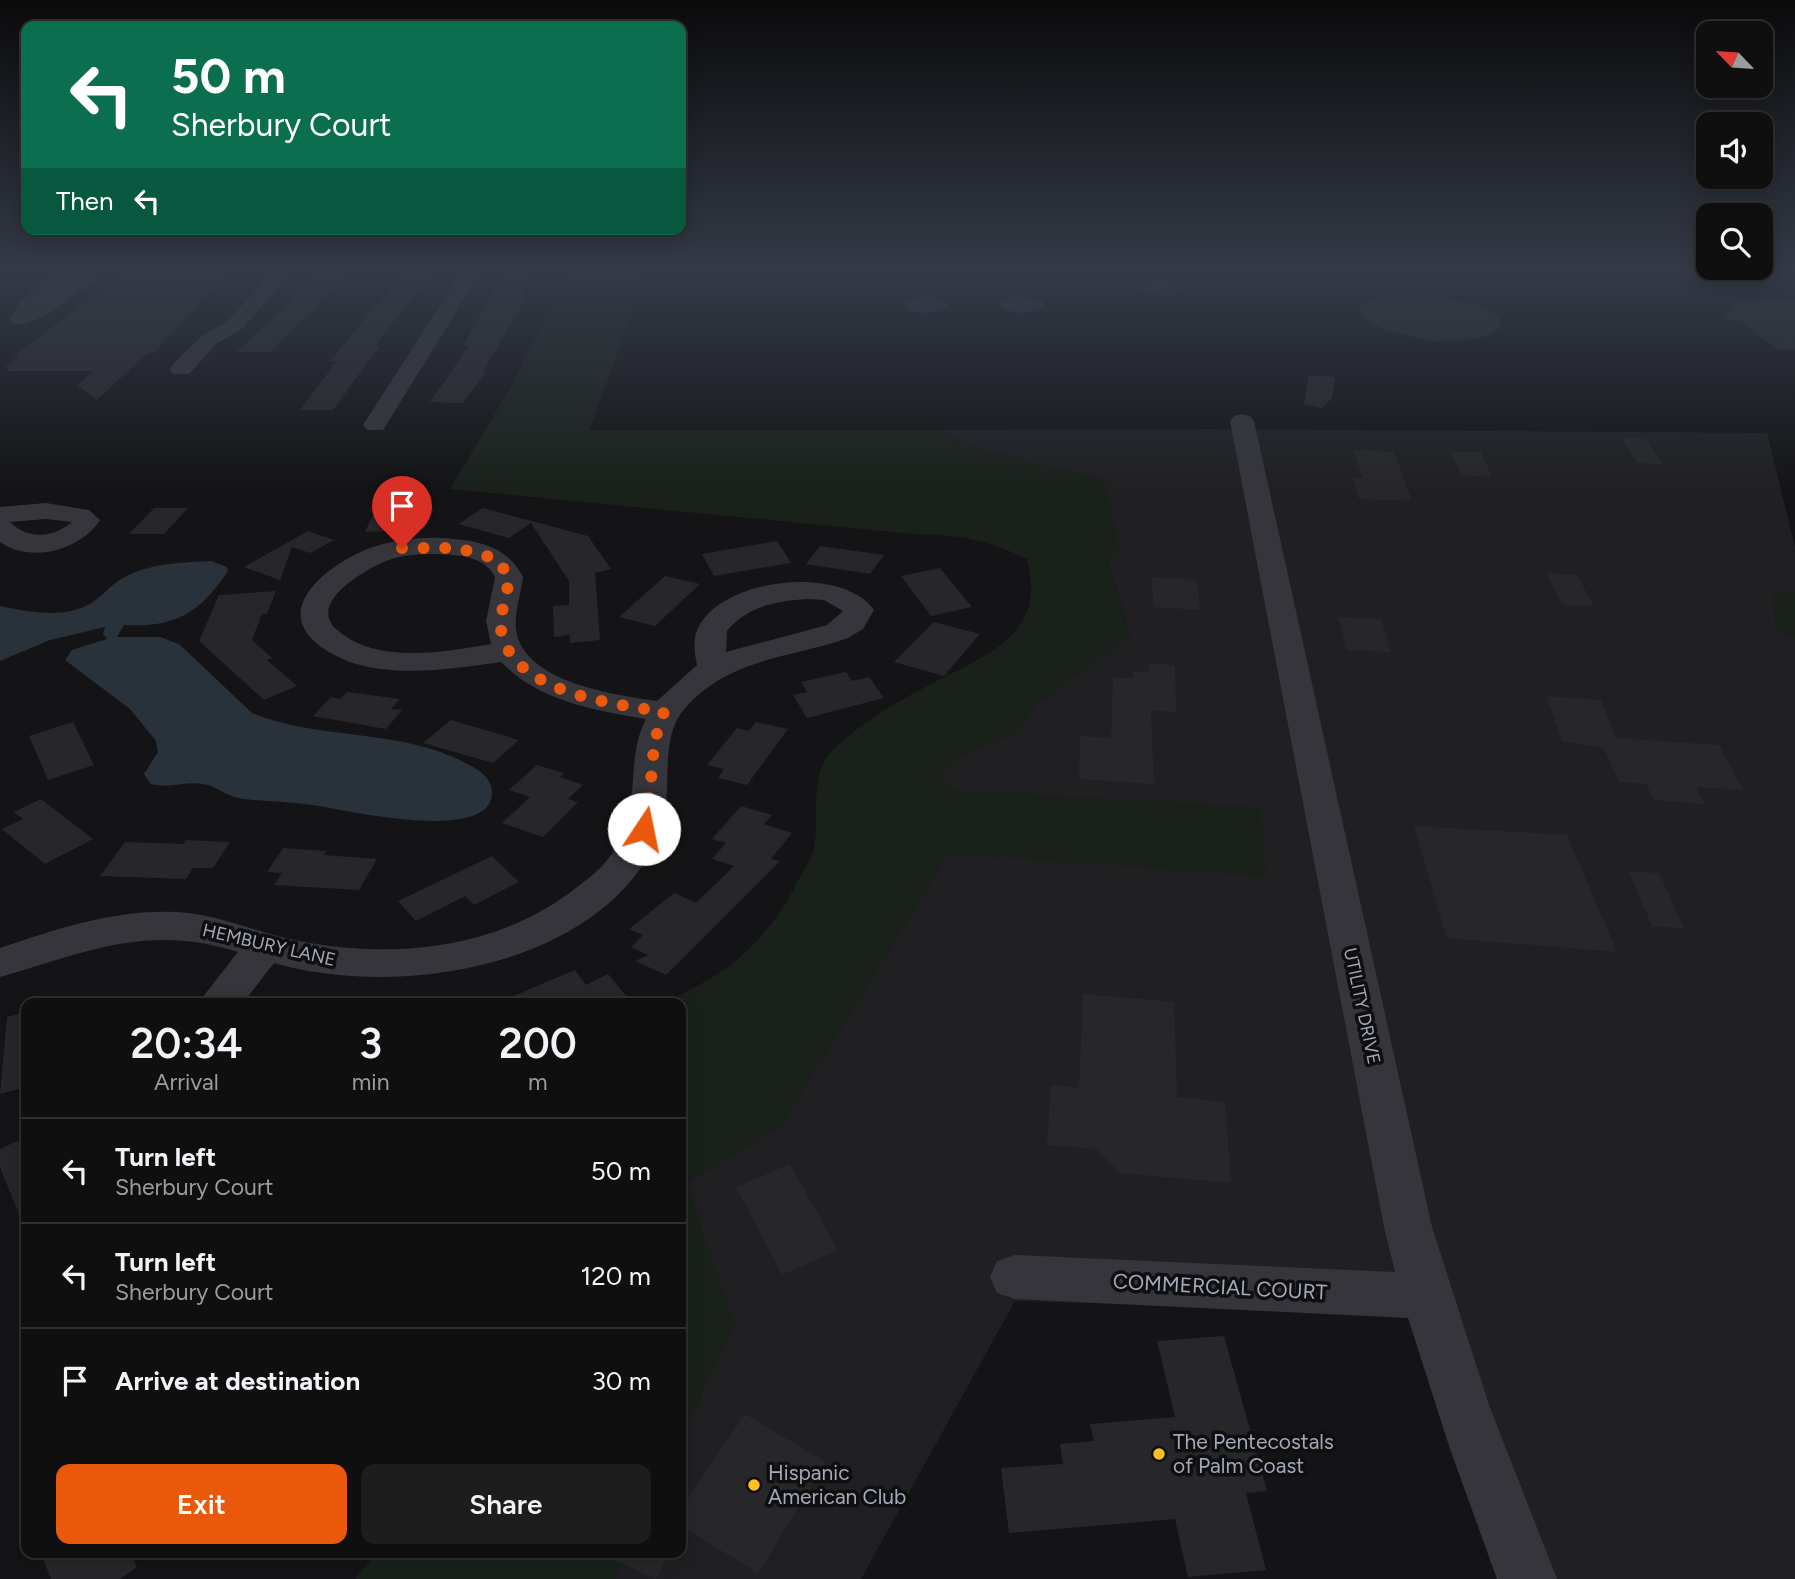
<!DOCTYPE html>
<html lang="en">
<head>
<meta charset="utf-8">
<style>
  :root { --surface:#0f0f10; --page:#1d1d1e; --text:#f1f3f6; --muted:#9b9c9f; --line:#2f2f30; --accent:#ea580c }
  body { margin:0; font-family:Figtree,sans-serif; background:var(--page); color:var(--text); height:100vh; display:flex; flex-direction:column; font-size:26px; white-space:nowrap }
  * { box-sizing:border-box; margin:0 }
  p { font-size:23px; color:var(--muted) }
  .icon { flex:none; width:38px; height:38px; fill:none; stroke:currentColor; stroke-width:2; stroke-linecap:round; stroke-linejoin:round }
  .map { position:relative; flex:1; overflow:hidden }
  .details { position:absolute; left:21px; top:998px; width:665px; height:560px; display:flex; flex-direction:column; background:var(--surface); border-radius:14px; box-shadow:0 4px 18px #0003,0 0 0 2px var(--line) }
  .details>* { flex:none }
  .hud { position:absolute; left:21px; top:21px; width:665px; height:214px; border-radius:14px; box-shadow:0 4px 18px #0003,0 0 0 2px var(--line); background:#0b6e4f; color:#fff; overflow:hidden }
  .needle { width:46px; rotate:295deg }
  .tools { position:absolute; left:1696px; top:21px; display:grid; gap:14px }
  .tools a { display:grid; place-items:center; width:77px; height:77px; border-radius:14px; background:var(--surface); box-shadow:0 4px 18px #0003,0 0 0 2px var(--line); font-size:35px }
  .pin { position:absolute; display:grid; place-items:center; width:60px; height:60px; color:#fff; margin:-72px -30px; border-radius:50% 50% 50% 0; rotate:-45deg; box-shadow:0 0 7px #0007 }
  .pin .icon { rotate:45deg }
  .me { position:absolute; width:77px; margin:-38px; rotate:11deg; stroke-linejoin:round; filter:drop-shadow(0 0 5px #0008) }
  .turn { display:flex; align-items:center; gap:24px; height:147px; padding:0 35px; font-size:32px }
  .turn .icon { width:91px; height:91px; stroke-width:2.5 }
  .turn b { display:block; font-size:49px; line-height:60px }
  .then { display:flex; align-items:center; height:66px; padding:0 35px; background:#0003; gap:14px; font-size:26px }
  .eta { display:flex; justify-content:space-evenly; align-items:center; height:119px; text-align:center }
  .eta b { font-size:42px; font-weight:600; line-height:49px }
  .cta { display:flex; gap:14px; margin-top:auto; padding:14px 35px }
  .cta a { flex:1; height:80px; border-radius:14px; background:var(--accent); color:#fff; font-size:28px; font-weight:600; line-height:80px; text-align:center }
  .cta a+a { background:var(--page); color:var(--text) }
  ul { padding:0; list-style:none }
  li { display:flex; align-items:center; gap:21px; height:105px; padding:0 35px; border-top:2px solid var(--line) }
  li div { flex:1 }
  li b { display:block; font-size:26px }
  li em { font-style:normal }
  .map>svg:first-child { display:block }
</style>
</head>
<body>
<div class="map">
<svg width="1795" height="1579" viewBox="0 0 1795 1579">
  <rect width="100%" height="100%" fill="#141416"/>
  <path fill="#202023" d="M1212,429L1767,433L1795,547V592L1773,595L1777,632L1795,636V1579H1514L1410,1312L1015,1301L861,1579H615L627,1552H681V1439L734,1325L686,1183L780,1127L949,853L1267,876L955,790L935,778L962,756L1017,732L1036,705L1130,635L1107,559L1021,459L975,449L940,430Z"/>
  <path fill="#1a211b" d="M569,270H648L589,430H940L975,449L1104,479L1120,550L1107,559L1130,636L1036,705L1017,732L962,756L936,778L955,790L1260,807L1267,877L949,853L780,1127L686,1183L735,1325L681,1439V1003H663C729,973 767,943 800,877C805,867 814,855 815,843C818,815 810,774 832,751C860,723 898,701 933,683C986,655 1048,635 1027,559C989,540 956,534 913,534L450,489L512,385Z
    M1795,592V636L1777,632L1773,595Z
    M377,1552H627L615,1579H355Z"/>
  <path fill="#29323b" d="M1163,280L1181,284L1184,290C1172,299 1151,297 1139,288L1145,281Z
    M925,296L943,299L949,305C937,315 913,316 902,304L907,299Z
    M1020,296L1042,300L1044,307C1031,315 1009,315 998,304L1002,299Z
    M191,562L211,561L227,567L228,571C200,613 175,628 124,625L117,637H160L179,644L252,713C323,742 404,727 473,767C482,772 491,779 492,791C495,846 342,809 312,805C287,801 262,802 238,798C225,795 216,786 203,784C186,781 169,789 151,784L144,774L158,752L156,741L130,709L65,660L72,650L107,639L103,634L105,627L50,640L0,661V606C28,612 63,619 90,604C99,599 106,590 114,584C137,567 163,564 191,562Z"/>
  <path fill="#27272a" d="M131,270H230L153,353H148L97,400L77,385L94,371H7L10,368H4L19,356H13Z
    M316,270H350L271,352H237L287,304Z
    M406,270H434L374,347H379L333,410H300L337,361H330Z
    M506,270H531L522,285H529L522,298H526L483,371H487L462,403L430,402L469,346H463Z
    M1430,294L1483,307L1498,317L1502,326L1495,332L1477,339L1433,341L1388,331L1368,321L1357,310L1369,301L1388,295Z
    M1741,299L1795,300V349H1776L1742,322L1724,318Z
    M1309,375L1335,377L1332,398L1322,408L1304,404Z
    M1621,437L1645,438L1662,464L1637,463Z
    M1353,450L1394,452L1412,501L1359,499L1352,478H1363Z
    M1451,452H1481L1492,477L1461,475Z
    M154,508H188L164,534H129Z
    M376,508H434L425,529L365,532Z
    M483,508L588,536L611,569L595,573L600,640L570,643V635L554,637L553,606L569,605V581L531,523L509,538L458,524Z
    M308,531L334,540L310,553L292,547L280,580L244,567Z
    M777,541L791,563L714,576L702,554Z
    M820,546L884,555L870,574L806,564Z
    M940,568L972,607L931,616L901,576Z
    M1546,573L1577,575L1594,606L1562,605Z
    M665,576L700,584L655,626L619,617Z
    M1151,577L1197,580L1200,610L1154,607Z
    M276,591L267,614H262L252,640L272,658L267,660L297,686L264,700L199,641L219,595Z
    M1338,617L1381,619L1391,652L1347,650Z
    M934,622L980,634L944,676L894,662Z
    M1149,663L1175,665L1176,712L1151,710L1154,784L1079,779L1080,736L1111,738L1113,677L1134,679L1133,671L1149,672Z
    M846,672L852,681L869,677L884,698L807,718L793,695L807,692L801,682Z
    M347,692L400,699L391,709L402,710L386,729L313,716L331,697L340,699Z
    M1546,696L1601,700L1616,738L1719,745L1743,790L1696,787L1704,804L1654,800L1646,784L1619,782L1604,748L1562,741Z
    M451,720L519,740L493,763L423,743Z
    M73,722L94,765L48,780L29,736Z
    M756,722L788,729L747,785L718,778L724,769L707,765L737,728L749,731Z
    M537,765L564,773L560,777L583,785L568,799L578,802L543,837L502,823L530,797L509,790Z
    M41,799L93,839L45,864L2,829L23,819L14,812Z
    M741,806L772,815L764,824L792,833L771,859L780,861L666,975L635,961L648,955L631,947L643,935L629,929L674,893L696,903L734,866L712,859L726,843L712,839Z
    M1414,826L1567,835L1617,952L1447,938Z
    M186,840L230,842L213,868H193L186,879L100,876L125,842L183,844Z
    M283,848L327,851L324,855L377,859L359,890L274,885L282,873L267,872Z
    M492,856L519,882L474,905L465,896L416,921L398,901Z
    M1628,871L1659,873L1684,928L1652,926Z
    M575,970L586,985L608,974L632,1003H497Z
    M1083,994L1174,1002L1177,1097L1225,1102L1231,1183L1121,1173L1096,1149L1047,1145L1051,1085L1079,1088Z
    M26,1012V1087L0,1094L7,1017Z
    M26,1137V1230H25L0,1167V1149Z
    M790,1164L838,1250L782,1275L736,1187Z
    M1224,1336L1267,1491L1246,1493L1266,1570L1188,1577L1175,1519L1009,1533L1001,1468L1063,1464L1060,1444L1094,1441L1090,1424L1175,1417L1157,1341Z
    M745,1414L826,1462L758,1573L681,1526V1508Z
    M40,1552H130L137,1567L120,1579H51Z
    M596,1552H670L656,1579Z"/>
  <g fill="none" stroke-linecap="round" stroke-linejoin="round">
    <path fill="#35353b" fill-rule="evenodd" d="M59,270H102C89,288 34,330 12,324L9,320L21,300Z
      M273,270H292L243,328L216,344L189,374H173L170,369L173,364L202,336L229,320Z
      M463,270H482L383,430H367L363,425Z
      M1242,414L1250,416L1254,421L1432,1227L1489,1405L1557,1579H1497L1450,1449L1408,1318L1015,1299L997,1293L990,1277L997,1261L1015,1255L1395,1272L1384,1227L1230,421L1234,416Z
      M46,503L89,510L100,520C81,550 31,564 0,542V507ZM46,519L72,522C52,538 29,540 10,522Z
      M442,538C475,540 507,545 523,577C521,595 514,612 516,630C524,683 616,695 657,701L697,665C695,655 693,643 696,633C715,578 841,563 874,610L863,629L848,638C788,659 731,657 685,708C656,741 676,797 659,836C601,968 398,999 274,963L243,1003H198L238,952C148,923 86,952 0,977V948C56,929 116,909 176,912C219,914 258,933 299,941C392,959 494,950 572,891C588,879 603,868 614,851C643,808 624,761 646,719C593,710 539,701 501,662C442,670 362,684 314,641C272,602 340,558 373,547C395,540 419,537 442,538ZM432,554C454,555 484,554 495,577L486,621L491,644C444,652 376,665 336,629C306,601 373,564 395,558C407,555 419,554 432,554ZM807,599L824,600L843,611L827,625L726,652L727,631C747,606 777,601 807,599Z"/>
  </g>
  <linearGradient id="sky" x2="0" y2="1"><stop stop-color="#0b0b0c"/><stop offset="0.55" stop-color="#343a47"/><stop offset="1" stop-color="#343a47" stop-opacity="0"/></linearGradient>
  <rect width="1795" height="491" fill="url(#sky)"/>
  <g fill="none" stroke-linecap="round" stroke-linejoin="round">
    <path stroke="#ea580c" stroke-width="12" stroke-dasharray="0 21.6" d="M402,548H458L497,559L509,577C508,595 497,617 502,635C518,694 615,704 664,712C647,752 655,788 644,829"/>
  </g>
  <g fill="#ffbe23" stroke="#0f0f11" stroke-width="2.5">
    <circle cx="1159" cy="1454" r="7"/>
    <circle cx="754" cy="1485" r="7"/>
  </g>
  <g text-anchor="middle" stroke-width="7" stroke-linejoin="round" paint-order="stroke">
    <g font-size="18" fill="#a4a9b8" stroke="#0f0f11">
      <text transform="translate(269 945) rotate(13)" y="6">HEMBURY LANE</text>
      <text transform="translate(1362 1006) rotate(78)" y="6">UTILITY DRIVE</text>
    </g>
    <g font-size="21" fill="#a4a9b8" stroke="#0f0f11">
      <text transform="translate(1220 1287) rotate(3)" y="7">COMMERCIAL COURT</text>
    </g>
    <g font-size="21" fill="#a4a9b8" stroke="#0f0f11" text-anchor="start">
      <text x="1173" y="1449">The Pentecostals<tspan x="1173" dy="24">of Palm Coast</tspan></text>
      <text x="768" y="1480">Hispanic<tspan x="768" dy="24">American Club</tspan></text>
    </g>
  </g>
</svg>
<div class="tools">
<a><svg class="needle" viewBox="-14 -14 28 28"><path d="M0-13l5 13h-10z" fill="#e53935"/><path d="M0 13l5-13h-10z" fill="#9b9c9f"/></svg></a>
<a><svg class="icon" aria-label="sound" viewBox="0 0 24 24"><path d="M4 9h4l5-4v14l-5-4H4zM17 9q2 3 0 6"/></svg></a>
<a><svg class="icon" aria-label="search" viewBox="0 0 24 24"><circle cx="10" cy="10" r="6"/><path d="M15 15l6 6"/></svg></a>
</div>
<div class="pin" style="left:402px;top:548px;background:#d93025"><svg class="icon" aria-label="arrive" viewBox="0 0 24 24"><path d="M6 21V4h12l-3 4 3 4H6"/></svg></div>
<svg class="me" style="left:644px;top:829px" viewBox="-20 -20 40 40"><circle r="19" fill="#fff"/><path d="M0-13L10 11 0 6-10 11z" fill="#ea580c"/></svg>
<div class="hud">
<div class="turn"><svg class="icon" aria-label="left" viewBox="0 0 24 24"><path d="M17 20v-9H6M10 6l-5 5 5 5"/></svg><div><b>50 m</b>Sherbury Court</div></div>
<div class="then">Then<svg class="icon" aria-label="left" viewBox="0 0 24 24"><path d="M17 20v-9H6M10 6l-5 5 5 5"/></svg></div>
</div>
<section class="details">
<div class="eta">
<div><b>20:34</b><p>Arrival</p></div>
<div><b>3</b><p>min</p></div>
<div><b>200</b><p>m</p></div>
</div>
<ul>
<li><svg class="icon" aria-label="left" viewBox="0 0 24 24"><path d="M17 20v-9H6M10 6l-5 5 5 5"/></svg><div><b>Turn left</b><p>Sherbury Court</p></div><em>50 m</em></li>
<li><svg class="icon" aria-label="left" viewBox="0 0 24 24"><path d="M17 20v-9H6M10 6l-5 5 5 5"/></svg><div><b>Turn left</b><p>Sherbury Court</p></div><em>120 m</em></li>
<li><svg class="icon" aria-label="arrive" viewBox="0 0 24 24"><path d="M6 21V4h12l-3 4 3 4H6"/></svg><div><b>Arrive at destination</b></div><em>30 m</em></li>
</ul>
<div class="cta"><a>Exit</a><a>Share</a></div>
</section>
</div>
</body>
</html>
